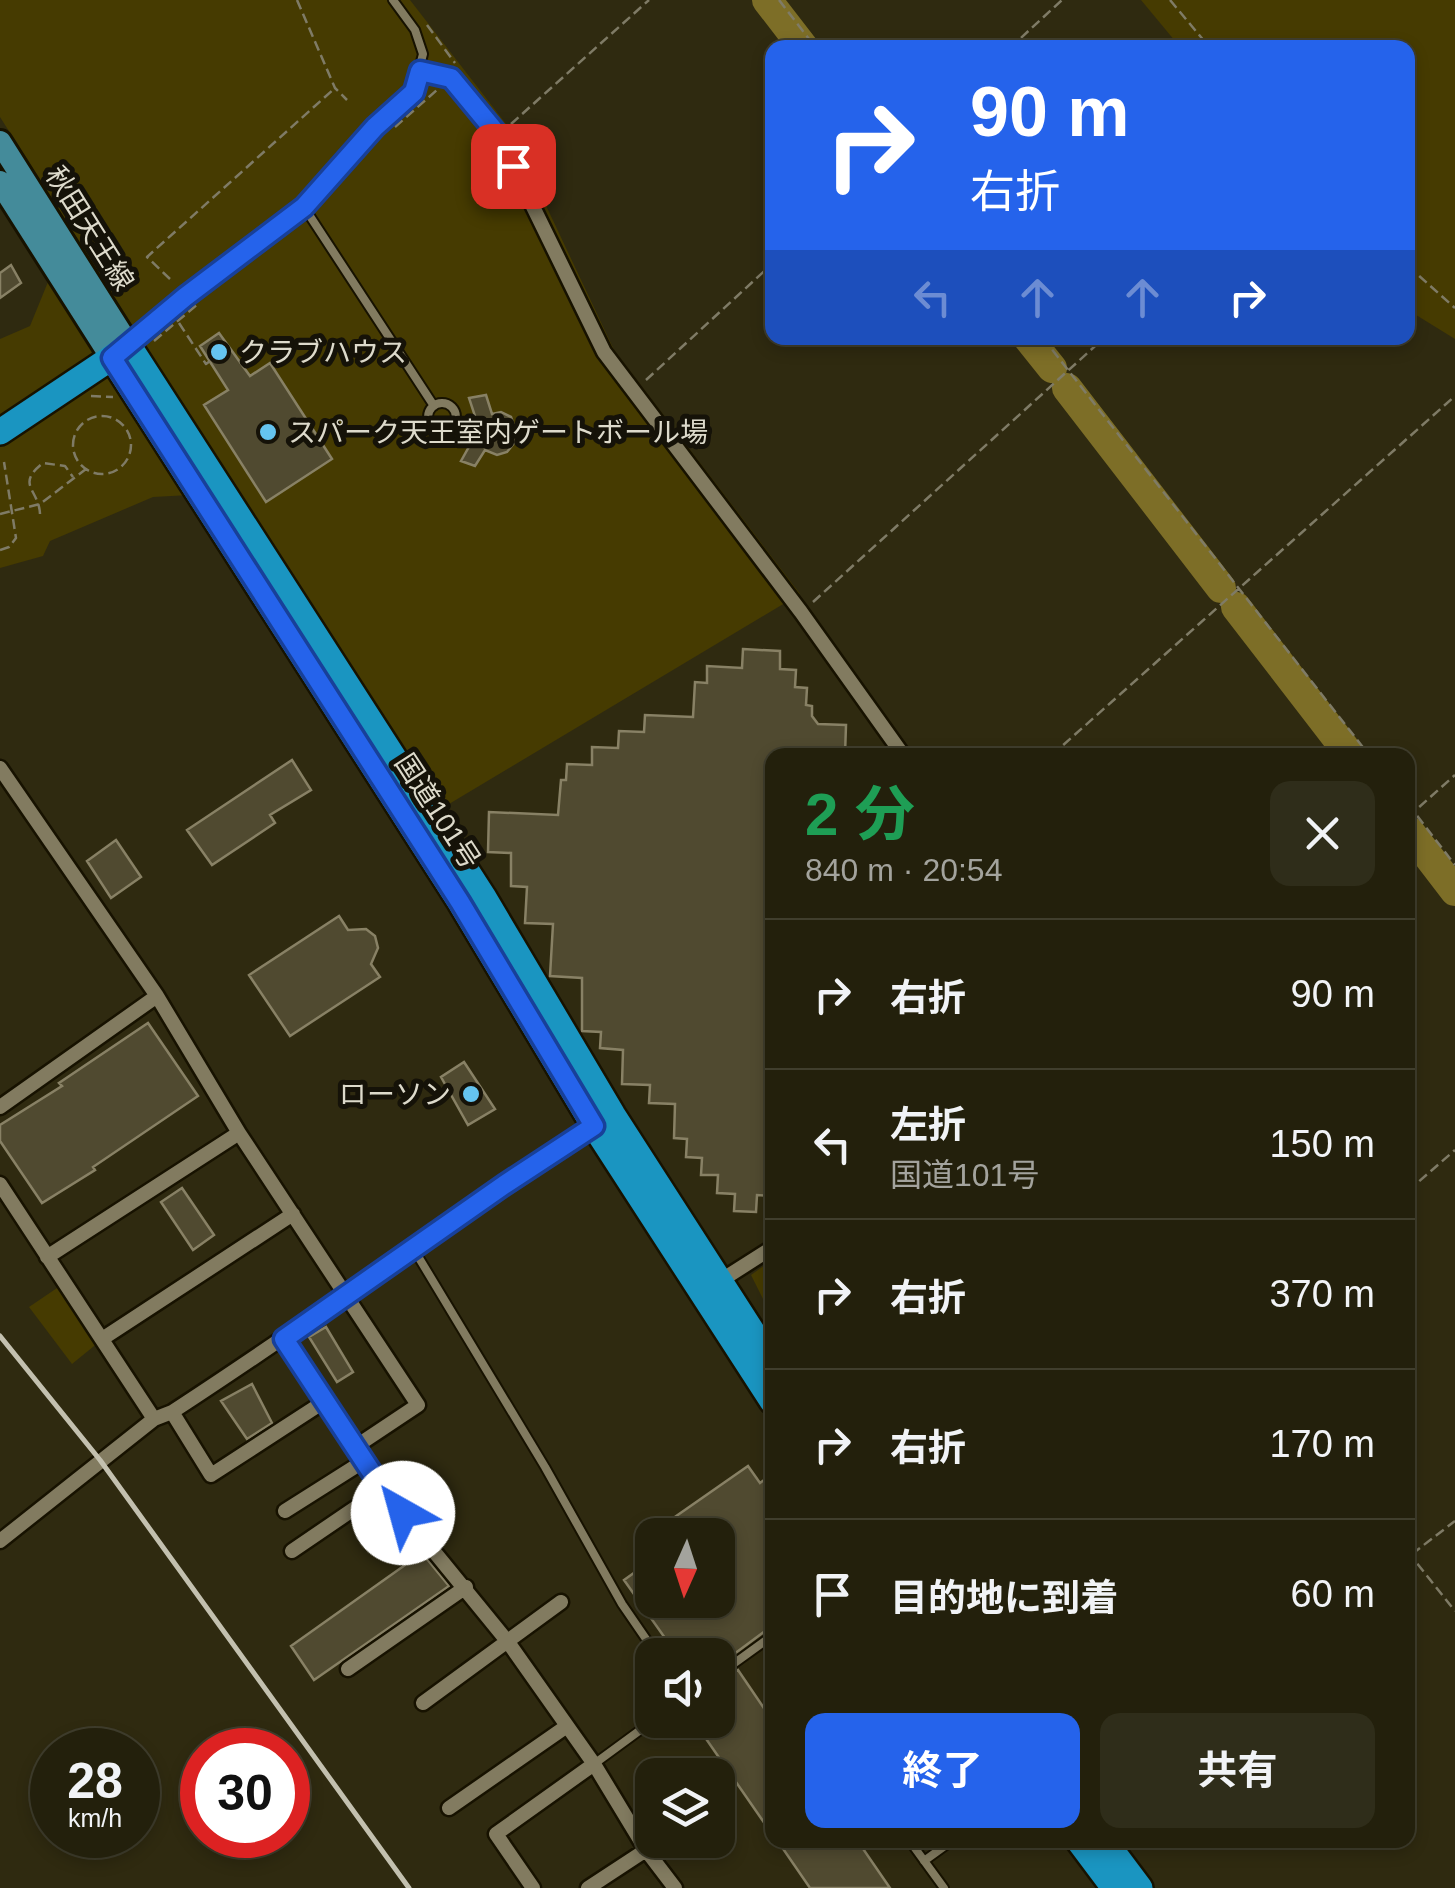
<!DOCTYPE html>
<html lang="ja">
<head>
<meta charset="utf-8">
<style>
  :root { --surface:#23200c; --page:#2f2d1a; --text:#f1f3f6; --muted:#a3a39d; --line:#403e2d; --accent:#2563eb }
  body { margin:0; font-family:Arial,"Noto Sans JP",sans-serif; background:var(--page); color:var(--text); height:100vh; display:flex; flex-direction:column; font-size:38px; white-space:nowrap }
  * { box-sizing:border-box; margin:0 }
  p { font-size:32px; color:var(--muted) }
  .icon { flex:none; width:55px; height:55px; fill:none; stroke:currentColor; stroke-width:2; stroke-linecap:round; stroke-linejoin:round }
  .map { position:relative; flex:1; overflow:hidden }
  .panel { position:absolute; left:765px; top:748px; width:650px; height:1100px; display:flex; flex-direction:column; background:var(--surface); border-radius:20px; box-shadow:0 5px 15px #0003,0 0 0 2px var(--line) }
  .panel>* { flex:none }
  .top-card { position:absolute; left:765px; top:40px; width:650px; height:305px; border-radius:20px; box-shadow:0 5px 15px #0003,0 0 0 2px var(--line); background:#2563eb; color:#fff; overflow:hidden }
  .needle { width:65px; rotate:183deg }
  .fabs { position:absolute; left:635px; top:1518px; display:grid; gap:20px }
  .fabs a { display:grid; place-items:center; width:100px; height:100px; border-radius:20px; background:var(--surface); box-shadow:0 5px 15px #0003,0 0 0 2px var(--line); font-size:50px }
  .speed { position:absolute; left:30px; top:1728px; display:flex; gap:20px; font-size:50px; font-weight:700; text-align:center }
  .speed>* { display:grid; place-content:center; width:130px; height:130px; border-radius:50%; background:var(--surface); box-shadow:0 5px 15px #0003,0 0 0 2px var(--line); line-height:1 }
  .speed small { font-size:25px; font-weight:400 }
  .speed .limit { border:15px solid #d22; background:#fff; color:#111 }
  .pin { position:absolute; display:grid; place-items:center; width:85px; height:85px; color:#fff; margin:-42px; border-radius:20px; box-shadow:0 5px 15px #0006 }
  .me { position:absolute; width:110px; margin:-55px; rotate:322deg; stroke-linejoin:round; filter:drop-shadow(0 0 8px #0008) }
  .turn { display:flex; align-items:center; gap:35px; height:210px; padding:0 40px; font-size:45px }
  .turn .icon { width:130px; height:130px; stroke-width:2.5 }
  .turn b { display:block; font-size:70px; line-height:85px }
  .lanes { display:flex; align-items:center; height:95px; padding:0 40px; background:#0003; justify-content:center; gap:50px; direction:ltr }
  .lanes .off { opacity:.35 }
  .round { display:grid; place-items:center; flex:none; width:105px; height:105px; border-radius:20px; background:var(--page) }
  .headline { display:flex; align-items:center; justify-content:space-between; height:170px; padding:0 40px }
  h1 { font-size:60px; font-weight:700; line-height:75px; color:#1e9e55 }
  .cta { display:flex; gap:20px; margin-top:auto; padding:20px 40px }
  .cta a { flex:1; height:115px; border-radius:20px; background:var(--accent); color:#fff; font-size:40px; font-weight:700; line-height:115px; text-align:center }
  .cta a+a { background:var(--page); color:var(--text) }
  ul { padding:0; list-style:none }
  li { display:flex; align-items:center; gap:30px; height:150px; padding:0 40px; border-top:2px solid var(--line) }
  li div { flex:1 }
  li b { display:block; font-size:38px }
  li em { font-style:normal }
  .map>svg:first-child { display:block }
</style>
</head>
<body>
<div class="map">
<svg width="1455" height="1888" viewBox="0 0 1455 1888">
  <rect width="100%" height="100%" fill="#2f2a10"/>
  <path fill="#463b01" d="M0,0H410L510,129L614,350L800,594L439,810L0,117Z
    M1141,0H1455V339L1408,310V48L1180,47Z
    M50,277L190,495L153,497L50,541L43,556L0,568V339L30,326Z
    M772,1260V1317L751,1275Z
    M60,1286L99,1342L72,1364L29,1307Z"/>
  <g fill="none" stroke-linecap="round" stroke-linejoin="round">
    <path stroke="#7d6e27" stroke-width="30" d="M767,0L804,48
      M1028,338L1052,368
      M1067,388L1221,588
      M1236,607L1350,755
      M1409,831L1455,891"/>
  </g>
  <path fill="#504a30" stroke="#888165" stroke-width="2.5" d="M11,265L21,283L0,298V273Z
    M219,333L250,376L270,363L332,459L266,502L204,405L228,390L200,346Z
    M486,395L492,414L501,412L511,417L518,438L507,452L497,455L485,450L475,466L461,461L471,443L475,416L469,398Z
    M743,649L780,651V669L796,670L795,687L807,688L806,705L812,706V716L818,724L846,725L845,755H772V1196L757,1195L756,1212L734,1211L735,1194L717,1193L718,1175H701L702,1158L686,1157L687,1139L674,1138L675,1104L649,1103L650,1085L622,1084L623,1050L600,1048L601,1032L582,1031V978L550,976L553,924L525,923L527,887L511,886V853L488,852L489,812L558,815L561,780H566L567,764L592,765V747L618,748L619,731L644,732L645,715L693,717L695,682L707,683V666L742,668Z
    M292,760L311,790L270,815L275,823L212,865L187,830Z
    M116,840L141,877L111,898L87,861Z
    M339,916L348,930L366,929L375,936L378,948L371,964L380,977L290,1036L249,975Z
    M148,1023L198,1096L93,1167L95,1170L42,1203L0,1141V1125L62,1086L59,1083Z
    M464,1062L495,1109L468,1125L441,1077Z
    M182,1188L214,1235L193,1250L161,1202Z
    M326,1327L353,1372L337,1382L309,1337Z
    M252,1384L272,1423L247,1439L221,1401Z
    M748,1466L760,1483L772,1474V1626L718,1666V1655H677L624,1580L652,1560V1600H718V1535H649Z
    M422,1553L449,1586L314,1680L291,1646Z
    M738,1670L772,1720V1834L693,1720H718V1682Z
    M777,1840H857L890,1888H810Z"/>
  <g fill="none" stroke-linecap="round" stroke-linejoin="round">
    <defs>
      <path id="lane" d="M304,207L434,406
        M132,344L185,297L304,207L375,127L413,92L423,54L415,30L393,0
        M428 417a14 14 0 1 1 28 0a14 14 0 1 1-28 0Z
        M413,1248L545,1467L622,1604L657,1655
        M718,1675L772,1636
        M594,1764L654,1720
        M909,1840L944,1888
        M924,1861L953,1840"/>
      <path id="street" d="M420,71L451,78L498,135L604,352L801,612L903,755
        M0,768L157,996L239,1133L418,1405L355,1447
        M0,1107L157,996
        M0,1184L154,1419
        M47,1257L239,1133
        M720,1281L772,1248
        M102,1339L293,1214
        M284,1339L383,1489L508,1642L594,1764L646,1850L675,1888
        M172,1412L211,1475L325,1401
        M285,1511L364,1461
        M0,1541L154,1419L172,1412C315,1319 453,1218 596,1125
        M292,1551L383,1489
        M348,1669L466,1587
        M423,1703L561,1602
        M449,1808L567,1726
        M533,1888L496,1834L594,1764
        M588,1888L646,1850"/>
      <path id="primary" d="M0,142L129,346
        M0,182L112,358"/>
      <path id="highway" d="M112,358L460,902L594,1126L772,1401
        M0,432L129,346L483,896L613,1115L772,1362
        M1078,1840L1114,1888
        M1104,1840L1140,1888"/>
    </defs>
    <use href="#lane" stroke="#171200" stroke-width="12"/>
    <use href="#street" stroke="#171200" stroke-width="19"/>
    <use href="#primary" stroke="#171200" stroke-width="28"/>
    <use href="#highway" stroke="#171200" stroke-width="30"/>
    <path stroke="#7f7b66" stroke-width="2.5" stroke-dasharray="10 5" stroke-linecap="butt" d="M297,0L335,88L347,100
      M779,0L816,48
      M1170,0L1210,48
      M427,25L455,63
      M1010,48L1062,0
      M511,124L649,0
      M395,127L438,89
      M1408,266L1455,308
      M170,279L147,257L335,88
      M179,323L206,364L210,361
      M1043,338L1369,755
      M154,341L199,303
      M646,380L772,264
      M91,396L113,397
      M73 445a29 29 0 1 1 58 0a29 29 0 1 1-58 0Z
      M0,514L40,504L86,469
      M40,514C39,489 15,485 43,463L65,466L73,477
      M0,550L9,547L16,538L4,462
      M813,602L1104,338
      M1052,755L1455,396
      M1408,804L1455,865
      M1408,817L1455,775
      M1408,1191L1455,1150
      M1408,1552L1455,1611
      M1412,1554L1455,1521"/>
    <use href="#lane" stroke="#827b60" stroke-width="8"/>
    <use href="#street" stroke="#827b60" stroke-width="14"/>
    <use href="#primary" stroke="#448b9a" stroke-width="22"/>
    <use href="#highway" stroke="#1a95c1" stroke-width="25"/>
    <path stroke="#c3c0af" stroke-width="5" d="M0,1336L100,1460L409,1888"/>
  </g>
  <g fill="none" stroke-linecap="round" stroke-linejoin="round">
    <defs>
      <path id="route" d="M403,1513L382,1488L284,1339L504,1185L594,1126L460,902L112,358L185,297L304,207L375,127L414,92L420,71L451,78L498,135L513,166"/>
    </defs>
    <use href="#route" stroke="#184099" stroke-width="25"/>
    <use href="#route" stroke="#2563eb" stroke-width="18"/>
  </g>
  <g fill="#65c4ef" stroke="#151208" stroke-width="4">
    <circle cx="219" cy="352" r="10"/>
    <circle cx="268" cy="432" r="10"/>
    <circle cx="471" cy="1094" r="10"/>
  </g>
  <g text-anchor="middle" stroke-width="10" stroke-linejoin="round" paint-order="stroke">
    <g font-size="28" fill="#dddacb" stroke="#151208">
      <text transform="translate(90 228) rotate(58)" y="10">秋田天王線</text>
      <text transform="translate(438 811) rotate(57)" y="10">国道101号</text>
    </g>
    <g font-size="28" fill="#dddacb" stroke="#151208" text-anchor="start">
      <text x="239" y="362">クラブハウス</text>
      <text x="288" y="442">スパーク天王室内ゲートボール場</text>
      <text x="451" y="1104" text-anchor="end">ローソン</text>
    </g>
  </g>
</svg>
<div class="fabs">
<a><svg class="needle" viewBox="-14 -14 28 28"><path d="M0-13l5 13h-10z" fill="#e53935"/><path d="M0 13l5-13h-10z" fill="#a3a39d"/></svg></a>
<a><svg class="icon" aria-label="sound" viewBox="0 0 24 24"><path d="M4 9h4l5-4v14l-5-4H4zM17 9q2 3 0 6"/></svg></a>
<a><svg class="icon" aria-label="layers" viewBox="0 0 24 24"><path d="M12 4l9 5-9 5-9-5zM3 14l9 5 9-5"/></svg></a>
</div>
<div class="speed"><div>28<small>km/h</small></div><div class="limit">30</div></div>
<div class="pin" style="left:513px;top:166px;background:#d93025"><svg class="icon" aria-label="arrive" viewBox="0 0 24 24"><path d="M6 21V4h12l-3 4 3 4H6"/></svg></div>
<svg class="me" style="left:403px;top:1513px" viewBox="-20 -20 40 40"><circle r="19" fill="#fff"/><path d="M0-13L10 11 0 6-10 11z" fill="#2563eb"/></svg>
<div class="top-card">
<div class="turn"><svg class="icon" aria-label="right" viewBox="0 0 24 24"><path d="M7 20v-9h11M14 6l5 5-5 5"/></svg><div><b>90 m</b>右折</div></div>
<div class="lanes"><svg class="icon off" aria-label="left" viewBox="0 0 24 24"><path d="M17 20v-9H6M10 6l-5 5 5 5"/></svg><svg class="icon off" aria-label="ahead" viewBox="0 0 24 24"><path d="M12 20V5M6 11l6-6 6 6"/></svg><svg class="icon off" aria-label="ahead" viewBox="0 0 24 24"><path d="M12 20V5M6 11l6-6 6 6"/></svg><svg class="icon" aria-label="right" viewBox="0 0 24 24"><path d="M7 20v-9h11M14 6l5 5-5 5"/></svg></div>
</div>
<section class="panel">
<div class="headline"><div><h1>2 分</h1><p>840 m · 20:54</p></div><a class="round"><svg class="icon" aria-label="close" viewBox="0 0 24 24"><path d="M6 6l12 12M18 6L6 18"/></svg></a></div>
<ul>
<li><svg class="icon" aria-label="right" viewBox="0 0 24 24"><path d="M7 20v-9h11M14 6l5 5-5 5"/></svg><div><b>右折</b></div><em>90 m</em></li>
<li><svg class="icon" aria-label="left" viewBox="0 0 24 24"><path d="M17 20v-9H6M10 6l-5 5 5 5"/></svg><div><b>左折</b><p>国道101号</p></div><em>150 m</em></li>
<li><svg class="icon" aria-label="right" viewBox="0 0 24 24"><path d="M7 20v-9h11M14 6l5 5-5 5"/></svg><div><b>右折</b></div><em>370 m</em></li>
<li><svg class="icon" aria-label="right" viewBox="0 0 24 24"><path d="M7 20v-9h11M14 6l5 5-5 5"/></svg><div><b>右折</b></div><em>170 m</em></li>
<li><svg class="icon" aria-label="arrive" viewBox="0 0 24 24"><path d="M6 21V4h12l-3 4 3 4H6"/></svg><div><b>目的地に到着</b></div><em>60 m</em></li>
</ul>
<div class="cta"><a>終了</a><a>共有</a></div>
</section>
</div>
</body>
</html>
